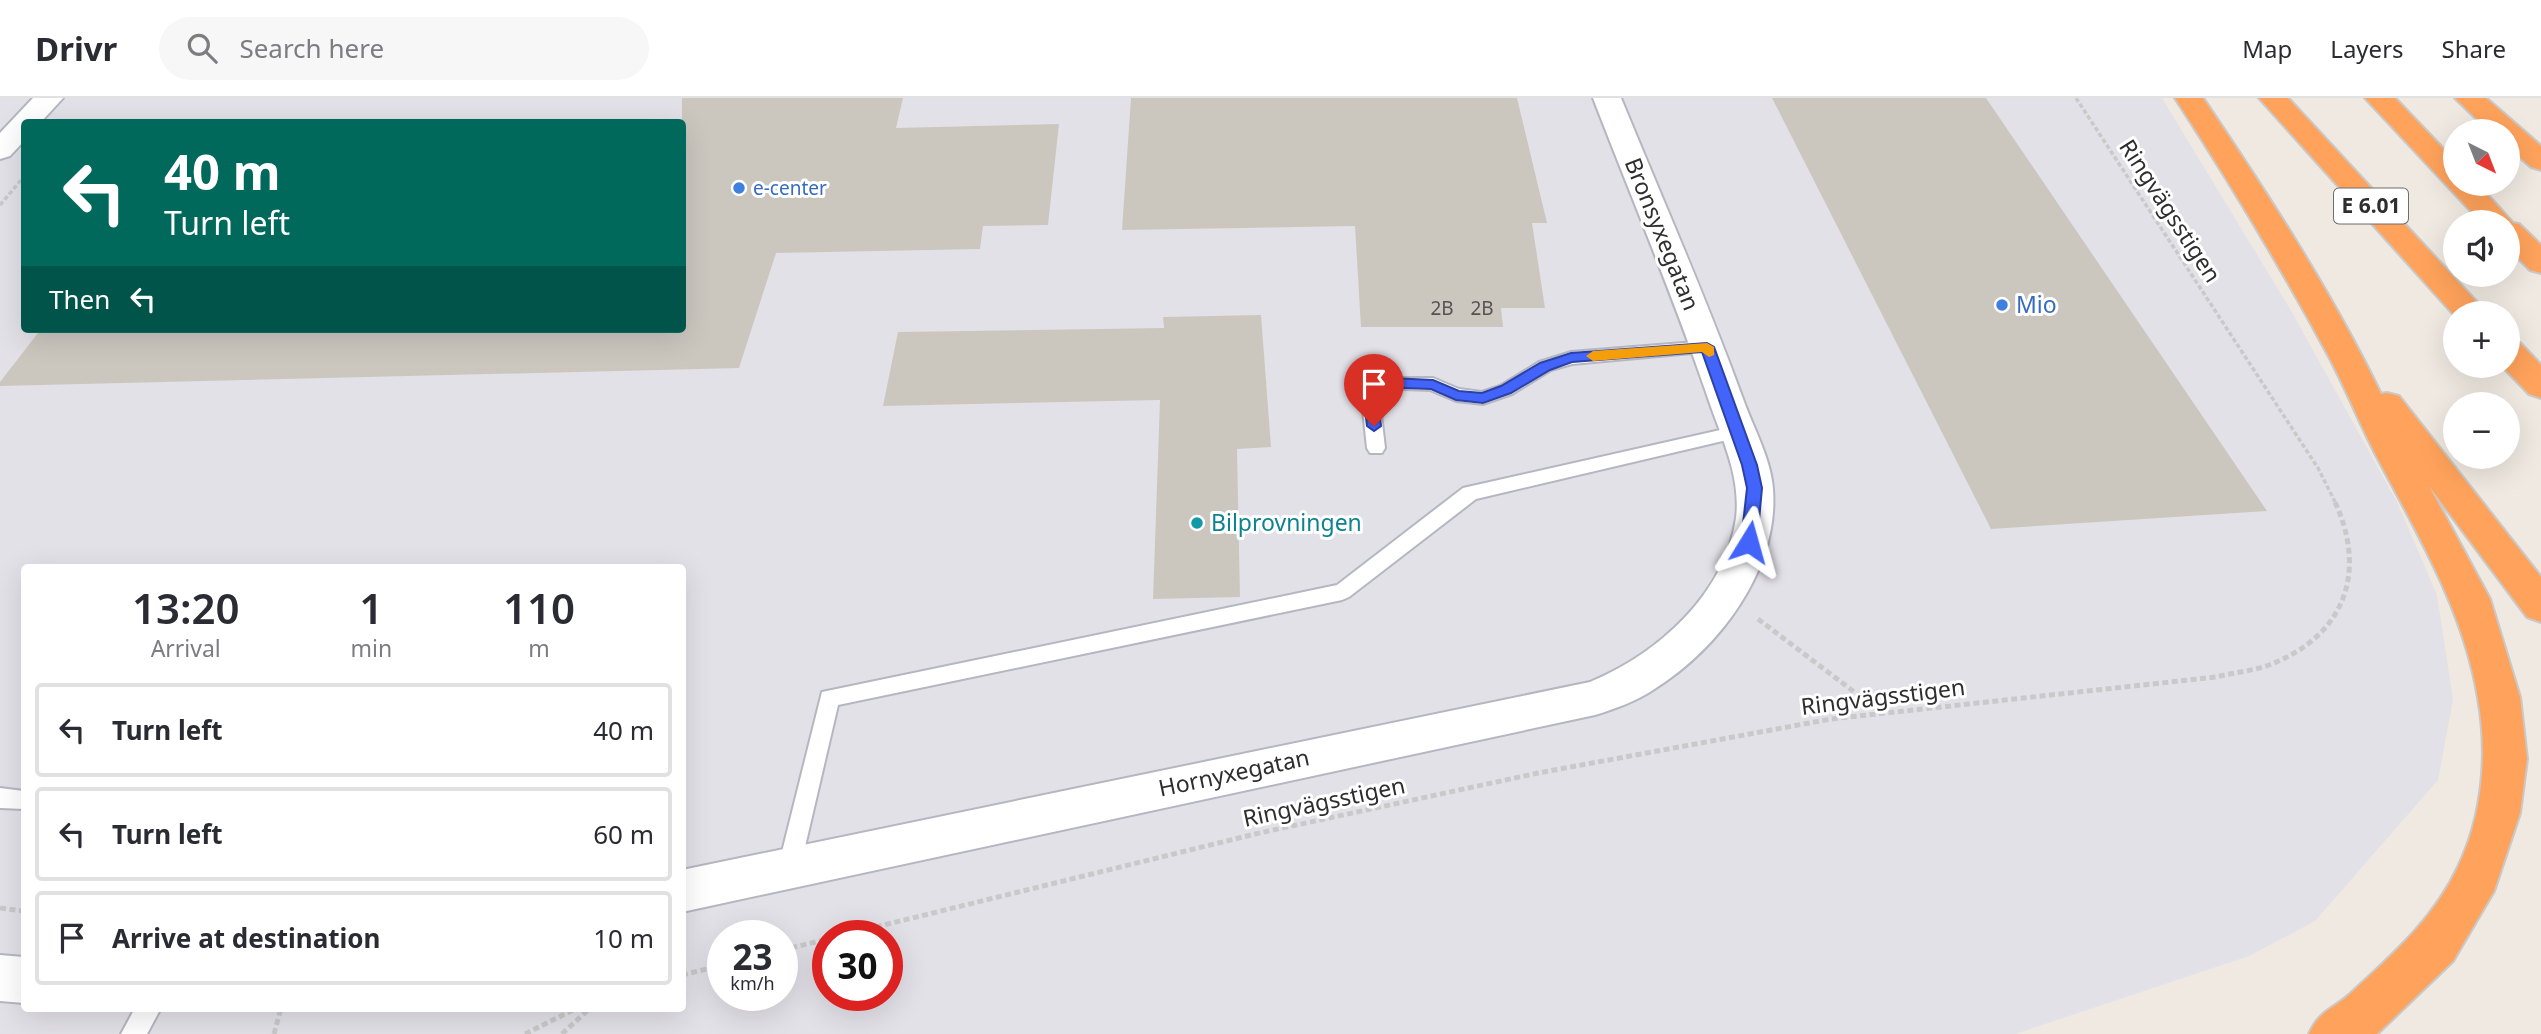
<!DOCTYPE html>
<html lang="en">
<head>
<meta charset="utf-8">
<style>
  :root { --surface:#fff; --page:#f7f7f7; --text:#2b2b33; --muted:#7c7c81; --line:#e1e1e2 }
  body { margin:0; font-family:"Noto Sans",sans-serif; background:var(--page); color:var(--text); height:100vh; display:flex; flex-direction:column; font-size:26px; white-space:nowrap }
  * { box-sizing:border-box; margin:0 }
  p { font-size:23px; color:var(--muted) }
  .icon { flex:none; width:38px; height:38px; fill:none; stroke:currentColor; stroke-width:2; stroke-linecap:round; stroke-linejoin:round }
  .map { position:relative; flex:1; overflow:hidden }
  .side { position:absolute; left:21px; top:466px; width:665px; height:448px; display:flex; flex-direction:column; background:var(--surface); border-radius:7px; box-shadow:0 7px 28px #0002 }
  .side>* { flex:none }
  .banner { position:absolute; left:21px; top:21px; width:665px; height:214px; border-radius:7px; box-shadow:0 7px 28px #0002; background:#00695c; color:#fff; overflow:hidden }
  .needle { width:46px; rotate:138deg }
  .buttons { position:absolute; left:2443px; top:21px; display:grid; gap:14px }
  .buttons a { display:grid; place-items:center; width:77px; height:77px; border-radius:50%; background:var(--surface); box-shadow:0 7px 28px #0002; font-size:35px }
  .speed { position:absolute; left:707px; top:822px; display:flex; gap:14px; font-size:35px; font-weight:700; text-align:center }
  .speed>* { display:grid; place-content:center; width:91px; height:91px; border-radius:50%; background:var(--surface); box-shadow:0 7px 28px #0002; line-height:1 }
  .speed small { font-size:18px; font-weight:400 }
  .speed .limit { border:10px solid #d22; background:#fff; color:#111 }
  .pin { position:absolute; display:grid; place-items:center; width:60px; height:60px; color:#fff; margin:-72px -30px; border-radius:50% 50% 50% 0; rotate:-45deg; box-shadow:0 0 7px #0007 }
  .pin .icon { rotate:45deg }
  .me { position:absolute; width:77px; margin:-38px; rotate:8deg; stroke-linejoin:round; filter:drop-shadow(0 0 5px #0008) }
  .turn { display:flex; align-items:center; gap:24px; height:147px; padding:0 28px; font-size:32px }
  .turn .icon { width:91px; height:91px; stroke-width:2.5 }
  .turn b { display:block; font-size:49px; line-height:60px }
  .then { display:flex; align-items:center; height:66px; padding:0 28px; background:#0003; gap:14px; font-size:26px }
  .eta { display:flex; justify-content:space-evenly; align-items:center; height:119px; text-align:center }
  .eta b { font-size:42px; font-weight:600; line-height:49px }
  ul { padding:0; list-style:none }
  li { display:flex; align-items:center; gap:21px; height:94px; margin:0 14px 10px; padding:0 14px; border:4px solid var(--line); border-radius:7px }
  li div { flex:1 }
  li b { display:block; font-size:26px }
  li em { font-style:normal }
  header { display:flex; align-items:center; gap:42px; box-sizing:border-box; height:98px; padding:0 35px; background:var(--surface); border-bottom:2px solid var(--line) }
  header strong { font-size:33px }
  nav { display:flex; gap:38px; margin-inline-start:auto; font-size:24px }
  .search { width:490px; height:63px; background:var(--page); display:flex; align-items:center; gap:18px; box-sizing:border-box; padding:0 24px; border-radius:38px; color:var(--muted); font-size:26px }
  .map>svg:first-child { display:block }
</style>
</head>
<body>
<header>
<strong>Drivr</strong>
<div class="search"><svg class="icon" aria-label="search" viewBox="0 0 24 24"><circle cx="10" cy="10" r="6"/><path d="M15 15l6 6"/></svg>Search here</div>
<nav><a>Map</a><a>Layers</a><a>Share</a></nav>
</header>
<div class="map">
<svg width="2541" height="936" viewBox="0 0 2541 936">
  <rect width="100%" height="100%" fill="#efe9e1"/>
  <path fill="#e3e1e8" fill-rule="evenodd" d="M0,0H2162L2293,216L2398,406L2437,497L2453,602L2438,682L2315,823L2249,858L2015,936H0ZM24,24H682V231H24ZM24,469H682V910H24ZM723,838H782V898H723ZM828,838H887V898H828Z"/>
  <path fill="#cbc7bf" d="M682,0H903L896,30L1059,26L1048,127L983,128L980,151L776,155L739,270L0,288V284L41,231H682Z
    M1131,0H1517L1547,125H1532L1545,210H1501L1503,229H1361L1355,128L1122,132Z
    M1772,0H1986L2267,413L1991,431Z
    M1261,217L1271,349L1237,351L1240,499L1153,501L1160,302L883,308L898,234L1164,230L1163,219Z"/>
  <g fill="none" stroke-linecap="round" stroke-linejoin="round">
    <defs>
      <path id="lane" d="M1708,243L1716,249L1714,253L1572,266L1551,272L1512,296L1483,306L1456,303L1430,292L1378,290L1385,350L1382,355H1370L1367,350L1360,284L1363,280H1433L1459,291L1482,294L1500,288L1539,264L1571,254Z
        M1738,328L1744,330L1747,334L1744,338L1476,401L1349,499L1342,502L838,607L800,770L797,777L789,780L781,777L778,770L822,594L1337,487L1463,390Z
        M0,690L24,693V711L0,710Z
        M135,910H161L147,936H121Z"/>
      <path id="street" d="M1593,0H1621C1662,100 1706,199 1743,301C1753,329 1771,361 1773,391C1779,472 1719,551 1653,592C1636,603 1615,611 1595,617L682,814V772L1590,584C1658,556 1725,496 1736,420C1741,379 1722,341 1709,303C1674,200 1632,101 1593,0Z
        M0,857L24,859V905L0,903Z"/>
      <path id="secondary" d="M33,0H63L41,24H24V43L10,58L0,61V35Z"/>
      <path id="highway" d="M2175,0H2203C2267,95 2331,193 2381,296L2387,295L2399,298L2541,479V524L2527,519L2429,388L2490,501L2520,599L2527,661L2520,715L2494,793L2453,863L2377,936H2309C2320,912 2332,912 2350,896C2392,857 2433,822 2458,769C2483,717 2488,656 2478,600C2464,513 2417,435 2376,357C2359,324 2345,288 2327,255C2280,168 2229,83 2175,0Z
        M2259,0H2288L2487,215H2455V218Z
        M2365,0H2395L2455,63V86H2478L2513,125L2519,126L2541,147V175L2530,172L2508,150V124H2481Z
        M2455,0H2486L2541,48V72L2531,69L2508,49V33H2489Z
        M2508,242L2520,245L2541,267V300L2529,296L2502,268H2508Z"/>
    </defs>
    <use href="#lane" stroke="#b4b7c1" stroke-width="4"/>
    <use href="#street" stroke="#b4b7c1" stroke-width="4"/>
    <use href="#secondary" stroke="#b4b7c1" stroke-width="4"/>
    <use href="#highway" stroke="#c9c9c9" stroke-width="4"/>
    <path stroke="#c9c9c9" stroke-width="3.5" stroke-dasharray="4.5 2.5" stroke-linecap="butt" d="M2076,0L2318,370L2335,404
      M0,107L22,81"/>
    <path stroke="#c9c9c9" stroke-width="5" stroke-dasharray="6 3.5" stroke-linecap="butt" d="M1758,521L1882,615
      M0,810L24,813
      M839,838L1255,736L1538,675L1831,621L2216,579C2235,574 2256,573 2274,565C2347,535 2367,471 2334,402
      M782,852L828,841
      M682,877L723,867
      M274,936L281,910
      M525,936L577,910
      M562,936L590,910"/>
    <use href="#lane" fill="#fff" fill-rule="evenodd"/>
    <use href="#street" fill="#fff" fill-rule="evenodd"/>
    <use href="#secondary" fill="#fff" fill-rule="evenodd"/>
    <use href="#highway" fill="#ffa35c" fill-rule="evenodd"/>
  </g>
  <path fill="#4264fb" stroke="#2b41a3" stroke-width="2" d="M1707,245L1714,249L1757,367L1762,390L1757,444L1749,450L1741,444L1747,390L1742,367L1702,254L1572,264L1550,272L1511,295L1483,305L1456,302L1431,291L1377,289L1381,328L1374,333L1367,328L1362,284L1369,279L1433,282L1459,293L1482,295L1501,288L1540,265L1571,255Z"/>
  <path fill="#f59e0b" d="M1707,245L1714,249V257L1709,259L1702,254L1593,263L1586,258L1593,253Z"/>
  <g fill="#3f7fe0" stroke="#fff" stroke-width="2.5">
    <circle cx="739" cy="90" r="7"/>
    <circle cx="2002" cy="207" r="7"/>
  </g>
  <circle fill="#0f9aa8" stroke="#fff" stroke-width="2.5" cx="1197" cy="425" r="7"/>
  <g text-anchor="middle" stroke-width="6" stroke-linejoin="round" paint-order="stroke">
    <g font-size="19" fill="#366cbe" stroke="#fff" text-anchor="start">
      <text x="753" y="97">e-center</text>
    </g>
    <g font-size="19" fill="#555452">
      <text x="1442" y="217">2B</text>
      <text x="1482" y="217">2B</text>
    </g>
    <rect fill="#fff" stroke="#6d6d6d" stroke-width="2" x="2334" y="90.5" width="74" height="35" rx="5"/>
    <g font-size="21" font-weight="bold" fill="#2e2e2e">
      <text x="2371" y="115">E 6.01</text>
    </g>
    <g font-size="23" fill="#2e2e2e" stroke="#fff">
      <text transform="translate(2170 113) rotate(57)" y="8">Ringvägsstigen</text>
      <text transform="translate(1662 136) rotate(68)" y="8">Bronsyxegatan</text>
      <text transform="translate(1883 599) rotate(-7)" y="8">Ringvägsstigen</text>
      <text transform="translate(1234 675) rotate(-12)" y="8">Hornyxegatan</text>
      <text transform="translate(1324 704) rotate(-12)" y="8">Ringvägsstigen</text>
    </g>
    <g font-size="23" fill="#366cbe" stroke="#fff" text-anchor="start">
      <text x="2016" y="215">Mio</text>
    </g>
    <g font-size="23" fill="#0d838f" stroke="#fff" text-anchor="start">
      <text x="1211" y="433">Bilprovningen</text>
    </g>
  </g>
</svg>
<div class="buttons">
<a><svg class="needle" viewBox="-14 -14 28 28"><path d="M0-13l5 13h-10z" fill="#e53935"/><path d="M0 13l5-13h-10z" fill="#7c7c81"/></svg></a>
<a><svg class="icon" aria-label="sound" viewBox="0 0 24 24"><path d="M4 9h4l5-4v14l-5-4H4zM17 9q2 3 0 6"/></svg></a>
<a>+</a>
<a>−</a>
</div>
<div class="speed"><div>23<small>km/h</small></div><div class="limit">30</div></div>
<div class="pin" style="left:1374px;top:328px;background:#d93025"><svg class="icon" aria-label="arrive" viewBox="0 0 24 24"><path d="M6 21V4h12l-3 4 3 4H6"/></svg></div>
<svg class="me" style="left:1749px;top:444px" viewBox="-20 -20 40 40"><path d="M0-17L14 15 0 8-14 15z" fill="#4264fb" stroke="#fff" stroke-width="4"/></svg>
<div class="banner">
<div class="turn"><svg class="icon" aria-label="left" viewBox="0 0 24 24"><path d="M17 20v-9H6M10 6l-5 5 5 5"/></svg><div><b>40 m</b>Turn left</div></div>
<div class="then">Then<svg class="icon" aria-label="left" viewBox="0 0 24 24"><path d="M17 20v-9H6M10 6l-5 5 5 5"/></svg></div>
</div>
<section class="side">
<div class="eta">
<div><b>13:20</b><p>Arrival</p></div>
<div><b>1</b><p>min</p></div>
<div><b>110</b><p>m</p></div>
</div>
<ul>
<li><svg class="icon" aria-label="left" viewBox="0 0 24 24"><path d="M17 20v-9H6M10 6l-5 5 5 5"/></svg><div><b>Turn left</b></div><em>40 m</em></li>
<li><svg class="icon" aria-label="left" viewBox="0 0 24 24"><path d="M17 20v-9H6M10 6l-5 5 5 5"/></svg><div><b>Turn left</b></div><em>60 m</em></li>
<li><svg class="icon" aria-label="arrive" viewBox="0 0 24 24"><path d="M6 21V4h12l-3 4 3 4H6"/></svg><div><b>Arrive at destination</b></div><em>10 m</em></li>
</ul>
</section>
</div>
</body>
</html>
